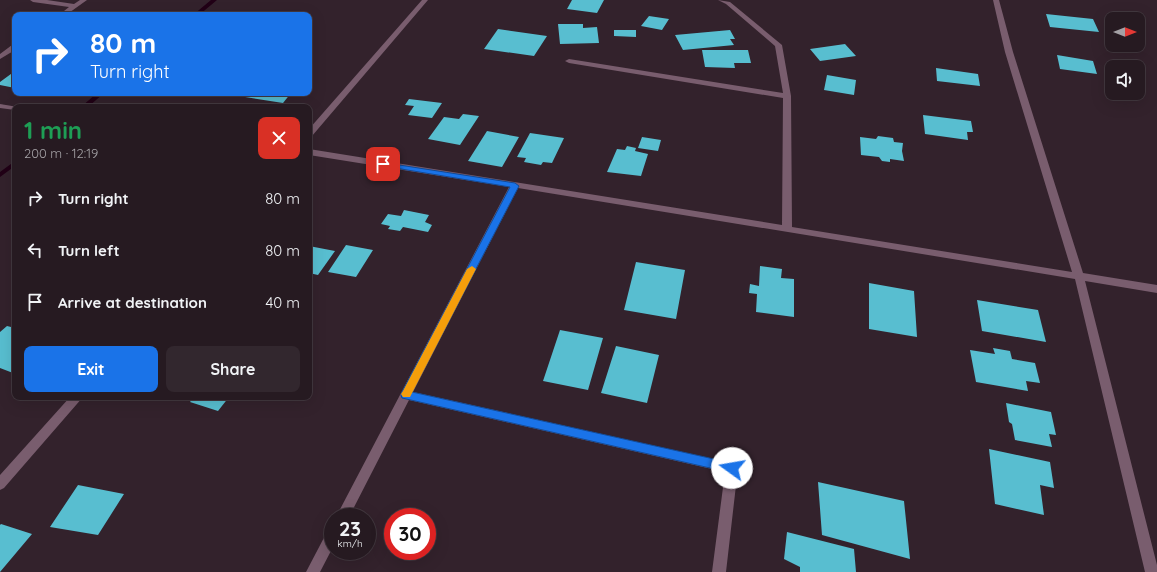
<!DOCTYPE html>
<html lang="en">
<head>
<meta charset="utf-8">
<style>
  :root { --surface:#261a21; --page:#32272e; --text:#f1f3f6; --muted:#a4a1a5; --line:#42383f; --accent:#1a73e8 }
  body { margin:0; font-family:Quicksand,sans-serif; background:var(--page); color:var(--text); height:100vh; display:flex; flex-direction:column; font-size:15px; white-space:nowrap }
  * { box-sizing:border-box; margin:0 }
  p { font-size:13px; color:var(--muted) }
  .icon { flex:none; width:22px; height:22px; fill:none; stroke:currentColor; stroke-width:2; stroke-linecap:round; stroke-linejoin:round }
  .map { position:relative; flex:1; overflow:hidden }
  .panel { position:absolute; left:12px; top:104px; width:300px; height:296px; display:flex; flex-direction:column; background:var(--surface); border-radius:8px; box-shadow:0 4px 16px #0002,0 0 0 1px var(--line) }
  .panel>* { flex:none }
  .hud { position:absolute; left:12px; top:12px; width:300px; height:84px; border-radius:8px; box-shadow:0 4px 16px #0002,0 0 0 1px var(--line); background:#1a73e8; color:#fff; overflow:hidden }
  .needle { width:26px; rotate:90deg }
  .controls { position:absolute; left:1105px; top:12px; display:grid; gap:8px }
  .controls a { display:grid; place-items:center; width:40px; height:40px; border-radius:8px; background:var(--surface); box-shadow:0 4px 16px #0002,0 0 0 1px var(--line); font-size:20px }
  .speed { position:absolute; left:324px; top:508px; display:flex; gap:8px; font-size:20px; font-weight:700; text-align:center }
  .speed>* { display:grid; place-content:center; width:52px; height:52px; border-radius:50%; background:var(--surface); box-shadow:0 4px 16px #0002,0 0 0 1px var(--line); line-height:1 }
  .speed small { font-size:10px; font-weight:400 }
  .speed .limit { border:6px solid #d22; background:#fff; color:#111 }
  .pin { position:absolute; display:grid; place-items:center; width:34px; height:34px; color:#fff; margin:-17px; border-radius:8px; box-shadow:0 2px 6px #0006 }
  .me { position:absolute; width:44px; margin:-22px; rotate:283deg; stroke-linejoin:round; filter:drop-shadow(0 0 3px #0008) }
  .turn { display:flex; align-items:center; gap:14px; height:84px; padding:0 12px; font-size:18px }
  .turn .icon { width:52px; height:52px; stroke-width:2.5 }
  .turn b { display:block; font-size:28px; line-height:34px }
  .round { display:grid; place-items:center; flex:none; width:42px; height:42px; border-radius:8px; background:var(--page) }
  .summary { display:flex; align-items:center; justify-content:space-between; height:68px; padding:0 12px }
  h1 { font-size:24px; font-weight:700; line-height:30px; color:#1e9e55 }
  .primary-button { display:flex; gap:8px; margin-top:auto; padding:8px 12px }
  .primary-button a { flex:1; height:46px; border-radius:8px; background:var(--accent); color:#fff; font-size:16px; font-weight:700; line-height:46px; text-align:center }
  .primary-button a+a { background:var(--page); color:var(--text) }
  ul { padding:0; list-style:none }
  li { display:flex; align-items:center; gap:12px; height:52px; padding:0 12px }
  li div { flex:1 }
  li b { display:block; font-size:15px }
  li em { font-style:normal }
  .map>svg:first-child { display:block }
</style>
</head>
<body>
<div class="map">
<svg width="1157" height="572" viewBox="0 0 1157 572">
  <rect width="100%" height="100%" fill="#33222c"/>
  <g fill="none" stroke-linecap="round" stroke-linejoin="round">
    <path fill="#210016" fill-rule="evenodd" d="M211,0H217L199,15H193Z
      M97,93H104L88,107H81Z
      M15,161V166L0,177V172Z"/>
  </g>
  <path fill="#58bed0" d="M572,0H604L597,13L567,9Z
    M1046,14L1093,19L1099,32L1050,27Z
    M649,16L669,19L662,30L641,26Z
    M558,24H583V28L597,27L599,43L560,44Z
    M498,29L547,36L534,56L484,49Z
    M614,30H636V37L614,36Z
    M730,30L735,39H730L734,45L683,50L675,35Z
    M845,44L856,56L820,61L810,49Z
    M702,50H748L751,63H734L735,68L705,67Z
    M1057,55L1093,61L1097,74L1060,69Z
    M936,68L978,74L980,86L937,81Z
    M15,71V88L0,85V82Z
    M827,75L856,80L854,95L824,90Z
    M242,93H291L283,103L239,96Z
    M409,99L442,103L432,118L408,115L414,106L405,105Z
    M463,114L479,116L460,145L428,139L444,117L459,119Z
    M923,115L971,121L973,132H967L968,140L925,134Z
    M487,131L519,137L502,167L468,161Z
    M530,133L564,138L552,163L543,162L541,165L524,162L526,158L517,157Z
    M878,136L893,138L894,142L903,143L902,151L904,161L890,159V162L882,161L879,157L861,155L860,137L876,139Z
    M642,137L661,140L658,151L638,148Z
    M627,146L636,148L635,151L648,154L641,176L607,172L617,149L625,150Z
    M404,210L429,215L425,222L432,225L428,232L403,227L400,231L388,229L390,226L381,224L388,214L401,216Z
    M346,245L373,250L356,277L328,272Z
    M309,246L335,251L318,275L309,273Z
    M636,262L685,270L676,319L624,310Z
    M760,266L782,269L781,278L794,279V317L756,312L757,294L749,293L750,284L759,286Z
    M869,283L914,291L917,337L869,329Z
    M977,300L1038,310L1046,342L982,331Z
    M7,326L15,328V371L13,373L0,368V332Z
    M560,330L603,338L588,390L543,381Z
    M616,346L659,355L647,403L601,393Z
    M993,348L1010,351L1012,359L1035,363L1040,383L1026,381L1028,391L976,382L970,350L995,354Z
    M194,397H229L218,411L190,402Z
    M1006,403L1051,412L1056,435L1049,434L1052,447L1015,440L1012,424L1009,422Z
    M989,449L1050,462L1054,488L1040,485L1044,515L995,504Z
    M818,482L904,501L910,559L822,535Z
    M78,485L124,494L98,535L50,527Z
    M1,524L32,534L0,572V525Z
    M787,532L854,549L856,572H800V567L784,559Z"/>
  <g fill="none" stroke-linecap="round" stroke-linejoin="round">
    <path fill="#795d6e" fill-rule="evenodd" d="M30,0H47L74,4L80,0H87L66,15H59L69,7L33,2Z
      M422,0H428L312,136H309V129Z
      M718,0L730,2L782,45L791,96L792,227L1072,272L1005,52L993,0H999L1013,52L1083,273L1157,285V293L1085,281L1157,565V572H1145L1075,279L518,188L413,392L736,464L738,468L726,572H712L725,472L409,400L349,517H336L509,187L309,155V149L782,225L783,98L569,63L565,61L569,59L783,93L775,46L726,4Z
      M12,45H15V50L0,59V54Z
      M0,104L18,107H15V110L0,108Z
      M70,397H83L4,488L0,490V475Z
      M333,528V547L320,572H306L328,530Z"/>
  </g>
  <path fill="#1a73e8" stroke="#114b97" d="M380,162L515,183L519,186L412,392L732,463L736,465L737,468L736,472L732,473L402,398L401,395L402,392L510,187L383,166L379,164Z"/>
  <path fill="#f59e0b" d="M472,266L476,269L410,397H403L401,394L403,391L467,269Z"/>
</svg>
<div class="controls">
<a><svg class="needle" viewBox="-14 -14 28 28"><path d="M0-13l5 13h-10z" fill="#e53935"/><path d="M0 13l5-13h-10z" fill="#a4a1a5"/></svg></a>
<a><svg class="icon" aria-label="sound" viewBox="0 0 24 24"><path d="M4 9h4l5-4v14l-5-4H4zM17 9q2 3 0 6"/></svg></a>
</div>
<div class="speed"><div>23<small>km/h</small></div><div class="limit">30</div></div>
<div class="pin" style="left:383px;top:164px;background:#d93025"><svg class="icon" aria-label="arrive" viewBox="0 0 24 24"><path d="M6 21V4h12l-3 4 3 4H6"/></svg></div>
<svg class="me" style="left:732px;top:468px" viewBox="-20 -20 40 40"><circle r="19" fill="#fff"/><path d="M0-13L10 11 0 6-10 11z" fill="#1a73e8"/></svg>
<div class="hud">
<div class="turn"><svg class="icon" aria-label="right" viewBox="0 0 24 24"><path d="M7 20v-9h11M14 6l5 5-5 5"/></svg><div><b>80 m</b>Turn right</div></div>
</div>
<section class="panel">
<div class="summary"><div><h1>1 min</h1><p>200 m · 12:19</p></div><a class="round" style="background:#d93025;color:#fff"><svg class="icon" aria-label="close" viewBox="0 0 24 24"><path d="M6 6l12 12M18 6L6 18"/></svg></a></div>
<ul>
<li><svg class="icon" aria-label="right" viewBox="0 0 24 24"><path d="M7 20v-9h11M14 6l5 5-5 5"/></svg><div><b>Turn right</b></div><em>80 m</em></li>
<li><svg class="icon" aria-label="left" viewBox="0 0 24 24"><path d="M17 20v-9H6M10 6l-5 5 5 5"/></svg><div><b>Turn left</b></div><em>80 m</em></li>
<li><svg class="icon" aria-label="arrive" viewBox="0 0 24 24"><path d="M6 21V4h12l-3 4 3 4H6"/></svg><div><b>Arrive at destination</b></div><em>40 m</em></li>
</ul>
<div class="primary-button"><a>Exit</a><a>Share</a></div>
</section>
</div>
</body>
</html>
